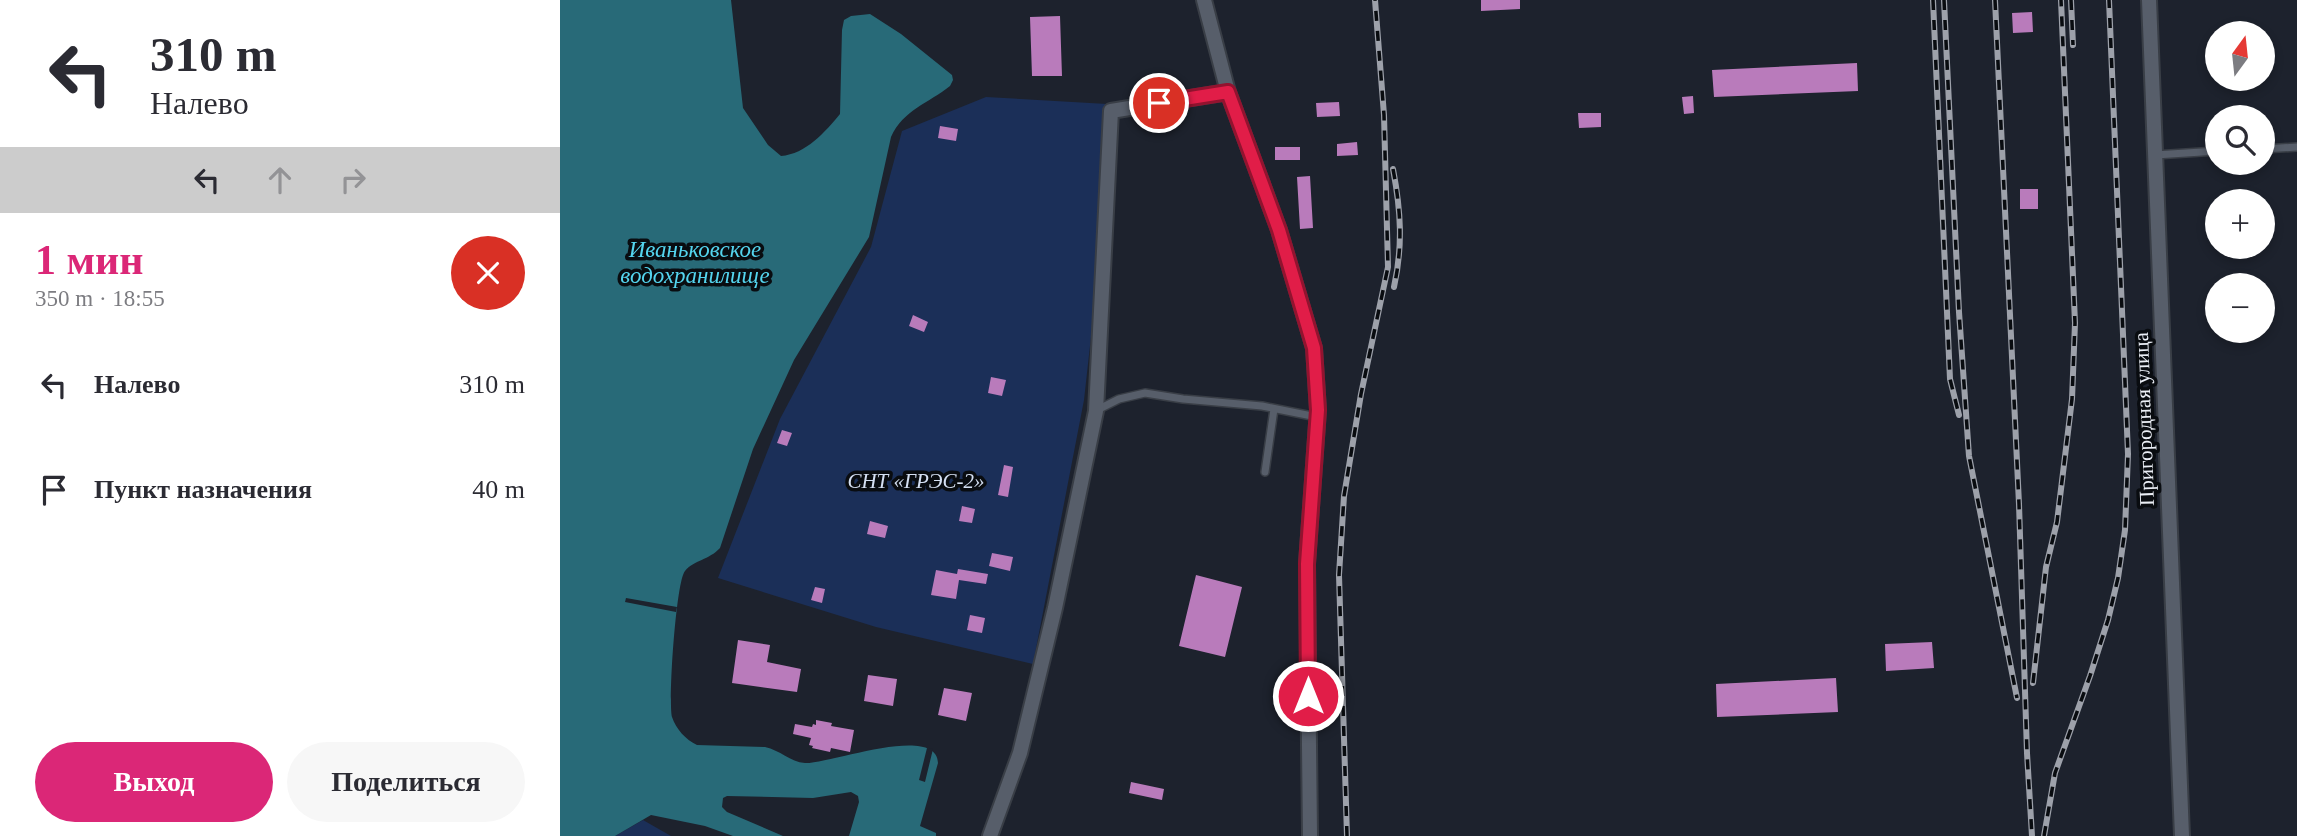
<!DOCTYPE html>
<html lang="ru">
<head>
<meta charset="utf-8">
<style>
  :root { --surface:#fff; --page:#f7f7f7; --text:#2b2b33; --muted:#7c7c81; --accent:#db2777 }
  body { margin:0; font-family:"Times New Roman",serif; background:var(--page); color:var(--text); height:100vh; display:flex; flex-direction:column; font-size:26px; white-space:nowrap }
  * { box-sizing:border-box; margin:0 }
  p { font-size:23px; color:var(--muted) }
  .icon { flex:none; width:38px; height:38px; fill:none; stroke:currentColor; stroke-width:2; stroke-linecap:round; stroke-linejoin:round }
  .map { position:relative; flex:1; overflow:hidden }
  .sheet { display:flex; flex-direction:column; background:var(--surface); width:560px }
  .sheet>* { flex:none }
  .top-card { background:#fff; color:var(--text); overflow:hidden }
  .needle { width:46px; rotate:15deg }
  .controls { position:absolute; left:1645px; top:21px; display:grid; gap:14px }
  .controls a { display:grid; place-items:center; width:70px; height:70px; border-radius:50%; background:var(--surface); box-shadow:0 4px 10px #0003; font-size:35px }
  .pin { position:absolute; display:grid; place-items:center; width:60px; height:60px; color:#fff; margin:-30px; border:4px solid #fff; border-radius:50%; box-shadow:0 2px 7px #0007 }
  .me { position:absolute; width:77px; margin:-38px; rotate:0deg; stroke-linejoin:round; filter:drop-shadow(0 0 5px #0008) }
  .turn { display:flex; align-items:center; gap:24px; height:147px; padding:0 35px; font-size:32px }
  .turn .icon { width:91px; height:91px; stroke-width:2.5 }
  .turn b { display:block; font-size:49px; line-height:60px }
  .lanes { display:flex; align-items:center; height:66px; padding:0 35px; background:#0003; justify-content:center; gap:35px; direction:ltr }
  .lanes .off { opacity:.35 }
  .round { display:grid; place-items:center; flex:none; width:74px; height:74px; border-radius:37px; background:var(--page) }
  .overview { display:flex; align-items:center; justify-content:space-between; height:119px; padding:0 35px }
  h1 { font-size:42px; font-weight:600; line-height:52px; color:var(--accent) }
  .action { display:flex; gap:14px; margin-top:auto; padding:14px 35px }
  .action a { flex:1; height:80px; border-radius:42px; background:var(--accent); color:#fff; font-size:28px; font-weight:600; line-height:80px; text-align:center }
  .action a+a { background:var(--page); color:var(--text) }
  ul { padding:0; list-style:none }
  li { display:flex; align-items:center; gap:21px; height:105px; padding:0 35px }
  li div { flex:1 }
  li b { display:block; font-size:26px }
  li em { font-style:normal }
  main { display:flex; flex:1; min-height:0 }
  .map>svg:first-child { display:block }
</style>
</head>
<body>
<main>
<section class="sheet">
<div class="top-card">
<div class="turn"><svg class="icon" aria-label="left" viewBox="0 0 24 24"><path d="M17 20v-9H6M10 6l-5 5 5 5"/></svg><div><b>310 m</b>Налево</div></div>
<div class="lanes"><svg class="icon" aria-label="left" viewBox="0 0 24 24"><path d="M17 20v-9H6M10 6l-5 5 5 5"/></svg><svg class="icon off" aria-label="ahead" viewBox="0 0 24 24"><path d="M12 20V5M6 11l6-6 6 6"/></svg><svg class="icon off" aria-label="right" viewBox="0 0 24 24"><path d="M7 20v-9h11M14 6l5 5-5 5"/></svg></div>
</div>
<div class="overview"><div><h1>1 мин</h1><p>350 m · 18:55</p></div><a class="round" style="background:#d93025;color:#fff"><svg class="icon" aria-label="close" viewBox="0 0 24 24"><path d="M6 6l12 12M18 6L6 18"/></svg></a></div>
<ul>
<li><svg class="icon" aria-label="left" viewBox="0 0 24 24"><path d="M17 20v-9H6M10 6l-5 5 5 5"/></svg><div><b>Налево</b></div><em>310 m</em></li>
<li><svg class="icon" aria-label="arrive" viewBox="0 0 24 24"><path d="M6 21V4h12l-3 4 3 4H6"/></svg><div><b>Пункт назначения</b></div><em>40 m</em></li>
</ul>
<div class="action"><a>Выход</a><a>Поделиться</a></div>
</section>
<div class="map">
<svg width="1737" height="836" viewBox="0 0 1737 836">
  <rect width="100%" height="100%" fill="#1d222d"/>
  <path fill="#1b2f58" d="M426,97L547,104L542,238L524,400L473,664L316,627L158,578L220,419L311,247L342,131Z
    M83,820L111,836H55Z"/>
  <path fill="#286a78" d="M0,0H171L183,108L208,145L221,156C246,154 265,132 280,114L282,30L284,20L291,16L310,14L341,34L392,75L393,80L390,86C369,103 343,110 331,137L309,237L234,360L193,449L160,548C149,560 134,560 125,571C116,581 108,703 112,717C116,729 126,740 137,745L205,747C220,750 230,762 245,763C269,764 377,723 378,763L360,826L376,833V836H289L299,802L298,796L291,792L253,798L167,796L163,798L162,807L167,812L223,836H173L145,826L91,815L55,836H0Z"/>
  <path fill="#1d222d" d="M66,598L117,607L116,612L65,602Z
    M367,748L373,749L365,782L359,780Z"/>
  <path fill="#b97bbb" d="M921,0H960V9L921,11Z
    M1472,12L1473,32L1453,33L1452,13Z
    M500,16L502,76H472L470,17Z
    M1297,63L1298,91L1154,97L1152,70Z
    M1133,96L1134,113L1124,114L1122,97Z
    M779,102L780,116L757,117L756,103Z
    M1018,113H1041V127L1019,128Z
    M380,126L398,129L396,141L378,138Z
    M797,142L798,155L777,156V144Z
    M715,147H740V160H715Z
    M750,176L753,228L740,229L737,177Z
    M1460,189H1478V209H1460Z
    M353,315L368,322L364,332L349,326Z
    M431,377L446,380L442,396L428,393Z
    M222,430L232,433L227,446L217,443Z
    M444,465L453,467L448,497L438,495Z
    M402,506L415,509L412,523L399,521Z
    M310,521L328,526L325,538L307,534Z
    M432,553L453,557L450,571L429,566Z
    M398,569L428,574L426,584L399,580L396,599L371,595L376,570L397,574Z
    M636,575L682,587L665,657L619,646Z
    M255,587L265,589L262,603L251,600Z
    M410,615L425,618L422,633L407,630Z
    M178,640L210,645L207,662L241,669L237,692L172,683Z
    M1372,642L1374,668L1326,671L1325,644Z
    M308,675L337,679L333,706L304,701Z
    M1276,678L1278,712L1157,717L1156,684Z
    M384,688L412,693L406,721L378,715Z
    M256,720L272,723L271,726L294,730L290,752L271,748L270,752L252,748L253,746L249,745L251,738L233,734L235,724L252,727L253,724L256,725Z
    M571,782L604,789L602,800L569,793Z"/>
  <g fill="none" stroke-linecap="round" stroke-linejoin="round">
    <defs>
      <path id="lane" d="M1703,149L1737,147
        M1595,155L1657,151
        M537,410L559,399L585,393L623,399L702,406L757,417
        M705,472L714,409"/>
      <path id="street" d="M644,0L668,92L719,230L754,348L758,410L747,563L750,836
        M1589,0L1622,836
        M430,836L460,753L495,608L536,411L551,111L668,92"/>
    </defs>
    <use href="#lane" stroke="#393e46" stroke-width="10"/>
    <use href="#street" stroke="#393e46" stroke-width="18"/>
    <use href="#lane" stroke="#575e6a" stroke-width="7"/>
    <use href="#street" stroke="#575e6a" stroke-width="14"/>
    <defs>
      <path id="rail" d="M1373,0L1390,379L1399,415
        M1384,0L1399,312L1409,456L1457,698
        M1435,0L1459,504L1467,753L1472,836
        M1511,0L1513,45
        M833,169C841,211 843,246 834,287
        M1473,683L1486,567L1497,522L1512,399L1515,323L1501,0
        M787,836L779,575L784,496L801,394L828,267L824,115L815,0
        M1484,836L1495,773L1530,676L1548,620L1558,578L1565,530L1568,454L1549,0"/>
    </defs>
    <use href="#rail" stroke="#9da1aa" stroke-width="6"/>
    <use href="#rail" stroke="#090c10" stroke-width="3.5" stroke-dasharray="10" stroke-linecap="butt"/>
  </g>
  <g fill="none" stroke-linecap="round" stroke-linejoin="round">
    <defs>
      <path id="route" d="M599,103L668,92L719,230L754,348L758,410L747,564L748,696"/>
    </defs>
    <use href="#route" stroke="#92132f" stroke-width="18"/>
    <use href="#route" stroke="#e11d48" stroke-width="12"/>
  </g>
  <g text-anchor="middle" stroke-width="7" stroke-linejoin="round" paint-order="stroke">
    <g font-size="21" fill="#ebeff6" stroke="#090c10">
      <text transform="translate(1584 419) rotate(-92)" y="7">Пригородная улица</text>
    </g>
    <g font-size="21" font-style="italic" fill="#d5e0f3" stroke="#090c10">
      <text x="356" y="488">СНТ «ГРЭС-2»</text>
    </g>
    <g font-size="23" font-style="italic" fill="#54d4ee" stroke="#090c10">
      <text x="135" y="257">Иваньковское<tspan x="135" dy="26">водохранилище</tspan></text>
    </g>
  </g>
</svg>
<div class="controls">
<a><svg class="needle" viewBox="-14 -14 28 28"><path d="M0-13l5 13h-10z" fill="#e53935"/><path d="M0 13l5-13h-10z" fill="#7c7c81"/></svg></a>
<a><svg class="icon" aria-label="search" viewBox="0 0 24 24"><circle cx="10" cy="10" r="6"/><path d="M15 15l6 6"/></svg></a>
<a>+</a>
<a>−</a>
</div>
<div class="pin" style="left:599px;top:103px;background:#d93025"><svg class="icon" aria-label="arrive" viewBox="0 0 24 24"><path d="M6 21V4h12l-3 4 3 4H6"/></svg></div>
<svg class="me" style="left:748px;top:696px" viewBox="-20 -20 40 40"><circle r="17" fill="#e11d48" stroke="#fff" stroke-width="3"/><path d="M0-11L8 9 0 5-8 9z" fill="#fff"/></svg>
</div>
</main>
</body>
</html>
